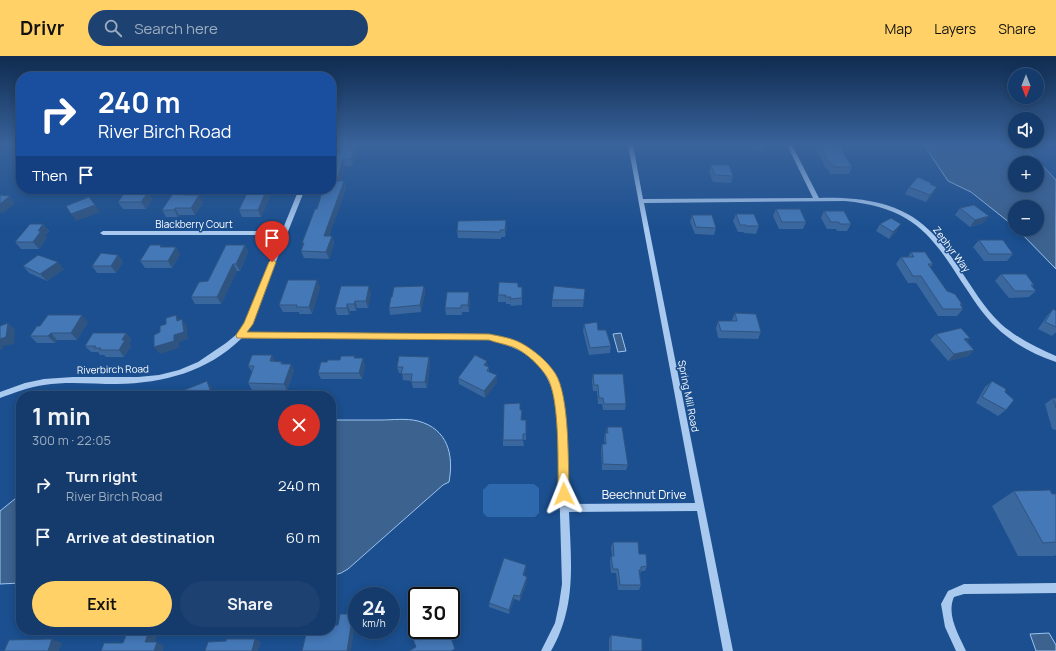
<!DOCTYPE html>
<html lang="en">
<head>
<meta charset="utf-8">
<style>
  :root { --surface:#143b6b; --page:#1d4271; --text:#f1f3f6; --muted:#9dadc1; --line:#33557e; --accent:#ffd166 }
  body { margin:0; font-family:Manrope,sans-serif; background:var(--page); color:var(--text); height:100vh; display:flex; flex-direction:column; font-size:15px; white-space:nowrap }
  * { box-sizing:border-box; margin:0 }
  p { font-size:13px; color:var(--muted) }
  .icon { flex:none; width:22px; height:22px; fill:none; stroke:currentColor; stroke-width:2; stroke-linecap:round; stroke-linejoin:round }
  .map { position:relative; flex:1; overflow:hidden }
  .drawer { position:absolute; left:16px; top:335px; width:320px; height:244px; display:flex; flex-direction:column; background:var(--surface); border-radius:16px; box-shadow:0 2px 10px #0003,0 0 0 1px var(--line) }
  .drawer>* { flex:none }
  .top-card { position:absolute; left:16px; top:16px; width:320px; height:122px; border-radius:16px; box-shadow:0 2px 10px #0003,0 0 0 1px var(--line); background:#1a4fa0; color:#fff; overflow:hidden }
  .needle { width:26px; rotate:180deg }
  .tools { position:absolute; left:1008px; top:12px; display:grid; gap:8px }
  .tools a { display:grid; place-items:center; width:36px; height:36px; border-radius:50%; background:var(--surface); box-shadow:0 2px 10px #0003,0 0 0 1px var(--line); font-size:20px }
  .speed { position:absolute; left:348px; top:531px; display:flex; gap:8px; font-size:20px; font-weight:700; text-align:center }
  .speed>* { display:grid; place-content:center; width:52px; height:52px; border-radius:50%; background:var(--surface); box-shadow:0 2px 10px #0003,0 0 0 1px var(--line); line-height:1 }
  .speed small { font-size:10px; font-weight:400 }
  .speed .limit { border:2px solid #111; border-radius:6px; background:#fff; color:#111 }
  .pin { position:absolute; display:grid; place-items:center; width:34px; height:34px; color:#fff; margin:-41px -17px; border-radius:50% 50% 50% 0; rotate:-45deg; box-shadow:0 0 4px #0007 }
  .pin .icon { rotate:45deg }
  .me { position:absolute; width:44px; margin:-22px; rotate:358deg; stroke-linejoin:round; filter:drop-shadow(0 0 3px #0008) }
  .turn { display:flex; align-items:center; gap:14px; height:84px; padding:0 16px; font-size:18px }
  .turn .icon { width:52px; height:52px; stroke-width:2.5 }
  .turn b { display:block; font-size:28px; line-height:34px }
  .then { display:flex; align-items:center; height:38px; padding:0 16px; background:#0003; gap:8px; font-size:15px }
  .round { display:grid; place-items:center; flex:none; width:42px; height:42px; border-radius:21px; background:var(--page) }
  .headline { display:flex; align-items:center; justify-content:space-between; height:68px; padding:0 16px }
  h1 { font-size:24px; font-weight:700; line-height:30px }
  .cta { display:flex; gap:8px; margin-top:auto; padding:8px 16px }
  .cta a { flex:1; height:46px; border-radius:24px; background:var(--accent); color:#111; font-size:16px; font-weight:700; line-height:46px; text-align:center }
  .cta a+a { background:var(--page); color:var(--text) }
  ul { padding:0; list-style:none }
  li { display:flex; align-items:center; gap:12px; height:52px; padding:0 16px }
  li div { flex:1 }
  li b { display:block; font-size:15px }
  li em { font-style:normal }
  header { display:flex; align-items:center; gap:24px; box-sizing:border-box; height:56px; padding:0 20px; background:var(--accent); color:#111 }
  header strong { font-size:19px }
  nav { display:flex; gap:22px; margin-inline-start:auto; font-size:14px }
  .search { width:280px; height:36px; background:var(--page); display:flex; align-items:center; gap:10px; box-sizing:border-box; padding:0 14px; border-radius:22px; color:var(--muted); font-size:15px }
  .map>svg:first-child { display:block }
</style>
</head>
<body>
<header>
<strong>Drivr</strong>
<div class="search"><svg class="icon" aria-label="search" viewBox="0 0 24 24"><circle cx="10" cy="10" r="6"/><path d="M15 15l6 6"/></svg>Search here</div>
<nav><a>Map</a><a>Layers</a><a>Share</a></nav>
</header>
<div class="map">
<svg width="1056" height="595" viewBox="0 0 1056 595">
  <rect width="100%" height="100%" fill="#1b4f8f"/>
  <path fill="#2e69ad" d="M489,428H534L539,432V457L535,461H487L483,457V434Z"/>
  <path fill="#3c6290" stroke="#9cc4f0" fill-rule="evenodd" d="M924,89H1023L1056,124V213L1017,173H1037V151H1015V171L971,136L948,125ZM1015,107H1037V129H1015Z
    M621,277L626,295L618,296L613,278Z
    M331,364C348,364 364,364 381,364C392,364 406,362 418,365C448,373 454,399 449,426L443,429L348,513L341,517L331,520Z
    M21,438V527L0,528V455Z
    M1049,577L1056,589V595H1036L1030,578Z"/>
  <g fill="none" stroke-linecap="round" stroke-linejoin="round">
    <path fill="#a9c9ee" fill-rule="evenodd" d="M628,89H633L643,143L813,142L787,89H792L819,142C857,141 900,145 929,174C941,185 950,199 959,212C972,231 984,252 1001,268C1017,282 1037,292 1056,300V306C1035,299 1012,287 996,271C982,258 972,241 961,225C929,174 908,151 845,145L644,147L733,595H723L697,455L569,456C571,505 577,550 551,595H541L555,567L559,548L562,528L557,354C549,310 532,295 489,284L242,282C207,316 164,327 117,328C93,328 68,325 44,329C28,331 14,337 0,342V336L25,327L44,323L73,321H138L159,319L179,314L198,306L226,287L237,278L243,270L281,179H103L100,177L103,175H282L299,133H305L251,268L246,276L489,278C508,283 527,289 542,303C566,327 565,361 566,392C567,411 568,429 569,448L695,447Z
      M1056,527V537L964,538L954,541C946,559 959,579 966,595H956L945,571L941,548L948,535L964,528Z"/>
  </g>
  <path fill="#3a679d" d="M359,89L352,110H345L341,125H344L346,132L329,180H332L334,187L329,203L304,202L301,195L303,189L302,187L317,153L340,97Z
    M749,89H768L767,91H765L764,95H752Z
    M814,89H839L852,111L849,118H830L828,113H826Z
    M711,109L733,120L731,127L713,126L709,116Z
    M931,128L933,138L926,146L905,138L909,131Z
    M249,133H273L261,161H242L239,154Z
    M148,136L152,143L146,153H123L118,146Z
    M192,137L191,139L203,146L195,159H179L178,161H166L162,154Z
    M960,152L989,160L983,167L970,171L955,159Z
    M776,153L806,166L803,173H779L773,160Z
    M824,155L851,168L847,175H837L836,173H827L821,162Z
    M736,158L759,170L756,178L744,177L743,176H738L733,165Z
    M692,159L716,172L714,179L695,178L690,166Z
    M43,168L49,175L45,180L47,182L39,193H21L15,186Z
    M880,168L897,175L889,183L876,175Z
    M507,171L505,181H501V183L458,182L457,175Z
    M979,184L1013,198L1007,205H984L973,191Z
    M245,189L248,196L240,215H237L221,248H195L191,241L208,225Z
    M163,191L180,198L172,212H145L140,205Z
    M911,196L933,208L930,211L947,235L962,248L961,249L963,253L957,260H938L916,227H908L896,208L901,201H908Z
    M118,199L123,206L116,217H97L92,210Z
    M23,210L64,213L47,225L29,217Z
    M1001,218L1034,229L1032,230L1036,235L1029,241L1009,242L995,225Z
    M424,230L425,237L421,256L390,259L389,252L392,241Z
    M320,231L312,258H299V256H283L279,249Z
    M518,231H522V249L511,250L510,248H506V246H498V239Z
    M585,233L583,251H552V244Z
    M371,237L368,252H357L356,255H350L349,259H337L335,252Z
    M470,243L469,256H462V259H446L445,252Z
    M1053,253L1056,255V277H1055L1052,280L1038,273L1047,260Z
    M735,257L761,276L758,283L718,282L716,272L718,265H733L732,264Z
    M88,266L77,284H57L55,287H37L30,280Z
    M584,268L598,274L611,290L610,297L589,299L583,275Z
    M126,277L131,284L129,288L131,290L124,301H106L104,299H100L98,296H91L85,290Z
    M936,278L970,282L967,285L974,294L968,300L948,305L930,284Z
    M429,301L430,308L427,332H413L411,325L403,324L402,317H399L397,311Z
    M356,302L365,309L362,323H321L318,317L327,306L340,304Z
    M276,305L282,306L283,308L294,314L287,335L252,334L248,327L252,316L248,310Z
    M487,305V311H489V316L497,326L485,342L459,328L458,322Z
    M593,318L626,348L625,354H603L602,348H598L597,335H593L592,325Z
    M992,325L1005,336L1006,354L998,360L976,347L985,331Z
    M1053,342H1056V374L1052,373L1045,348Z
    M520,354L522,364H526V384H523L524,390H503V384Z
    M607,371L628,409L626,414H602L601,394L602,388H605L604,383L605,377H606Z
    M1014,435L1056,438V499L1054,500H1018L992,450Z
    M613,486L639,498L647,510L645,515H641L640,518L641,529L639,534H618L616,517H611L610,505L611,500H612L611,491Z
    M526,514L524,519L527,521V525L520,545L514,543L509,558L489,551V547Z
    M611,579L642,595H609V583Z"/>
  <path fill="#305480" d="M0,89L5,95L0,100Z
    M355,89H359L352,110L351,103Z
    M343,103L345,110L339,132L337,125Z
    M344,125L346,132L327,187L324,180Z
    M937,131L933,138L926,146L930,139Z
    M187,133H190L192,137L187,146L183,139Z
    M267,133H273L261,161L258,154Z
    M148,136L152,143L146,153L141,146Z
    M199,139L203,146L195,159L191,152Z
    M10,140L15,147L2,158L0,155V148Z
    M95,149L100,156L76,165L71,158Z
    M175,152L179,159L178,161L174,154Z
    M989,160L983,167L970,171L975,164Z
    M506,164L507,171L505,181V174Z
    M43,168L49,175L45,180L47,182L39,193L33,186L38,175Z
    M901,168L897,175L889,183L893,176Z
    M332,180L334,187L329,203L326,196Z
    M245,189L248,196L240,215L236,208Z
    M176,191L180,198L172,212L168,205Z
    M118,199L123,206L116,217L111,210Z
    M58,206L64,213L47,225L40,218Z
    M233,208L237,215L221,248L217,241Z
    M317,224L320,231L312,258L309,251Z
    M369,230L371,237L368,252L366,245Z
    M424,230L425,237L421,256L420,249Z
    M469,236L470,243L469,256L468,249Z
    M355,245L357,252L356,255L354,248Z
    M347,248L350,255L349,259L347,252Z
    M82,259L88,266L77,284L71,277Z
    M176,259L181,266L177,265Z
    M182,263L187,270L188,283L179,286V292L160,298L154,291L174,279Z
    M8,267L15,274L14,288L3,290V293L0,294V283Z
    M51,277L57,284L55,287L48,280Z
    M126,277L131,284L129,288L131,290L124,301L119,294L122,284Z
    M970,282L964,288V283Z
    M974,294L968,300L948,305L954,298Z
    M272,299L276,306L270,305Z
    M429,301L430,308L427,332L425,326Z
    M363,302L365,309L362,323L359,317Z
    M487,305L488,311L484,309Z
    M291,308L294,314L287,335L284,328Z
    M497,319V326L485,342L484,335Z
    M207,325L211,331L215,340H212Z
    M526,509V514L523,524V519Z
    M527,521V525L520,545V540Z
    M514,539V543L509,558V554Z
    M353,558L356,562L351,595H347Z
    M149,576L157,580L153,590L145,586Z
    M52,583L62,587L59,595H48Z
    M255,583L261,586L258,595H252Z
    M157,586L164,590L163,595H154Z"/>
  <path fill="#4478b7" stroke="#305480" d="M342,89H355L351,103H343L337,125H344L324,180H332L326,196L301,195L304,187H302L315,153H317L323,133H331V113L338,96L340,97Z
    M820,89H839L852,111H834L831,107H829Z
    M711,109H729L733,120L715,119Z
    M918,121L931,127L930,128L937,131L930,139L909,131Z
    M176,133H187L183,139H199L191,152H175L174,154H162Z
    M249,133H267L258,154H239Z
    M125,136H148L141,146H118Z
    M0,139L10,140L0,148Z
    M89,141L95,149L71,158L66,150Z
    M974,149L989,160L975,164L960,152Z
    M776,153H800L806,166H782Z
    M824,155H844L851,168H840L839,166H831Z
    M736,158H754L759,170H746V169H740Z
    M692,159H712L716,172L696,171Z
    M891,162L901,168L893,176L880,168Z
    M506,164L505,174H500V176L457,175L458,165Z
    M30,168H43L38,175H41L33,186H15Z
    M979,184H1003L1013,198H989Z
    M150,189H161L160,191H176L168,205H140Z
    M226,189H245L236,208H233L217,241H191L199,226L208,225Z
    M911,196H925L933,208H928L947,235L955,238L962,248H960L963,253H943L921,220H913L901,201H914Z
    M101,197L118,199L111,210H92Z
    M38,199L58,206L40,218L23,210Z
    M1001,218H1026L1034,229H1031L1036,235H1015Z
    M288,224H317L309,251H296L297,249H279Z
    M499,226L518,227V231H522V242L510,243L511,241H505L506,239H498Z
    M341,230H369L366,245H355L354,248H347V252H335Z
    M424,230L420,249L389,252L391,241H392L394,231Z
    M554,230L585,233L584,244H552Z
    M447,236H469L468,249H461V252H445Z
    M1053,253L1056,255V271L1045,266Z
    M735,257L756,258L761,276L721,275L718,265H737Z
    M48,259H82L71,277H51L48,280H30L37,270H40Z
    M176,259L177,265L182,263L184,276L174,279V285L154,291V279L160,276V270L166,268V262Z
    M597,266L598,274H606L611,290L590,292L584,268Z
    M8,267L6,281L0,283V270Z
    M961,272L970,282L964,283L974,294L954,298L936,278Z
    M93,277H126L122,284H125L119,294H100L101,292H94L96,290H85Z
    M252,299H272L270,305L282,306L281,308H291L284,328L248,327L254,310H248Z
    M475,299L487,305L484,309L489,311L487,315L497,319L484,335L458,322Z
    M341,300H355L354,302H363L359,317H318L321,306H327L328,304H340Z
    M399,300L429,301L425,326H411L412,318H401L403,311H397Z
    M593,318H623L626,348H604L603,342H599L598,329H594Z
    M207,325L212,340H178L177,337Z
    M992,325L1006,333L1005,336L1014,344L1006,354L982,341Z
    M1053,342H1056V352Z
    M520,347V354H522L521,364H526V378H523V384H503L504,348Z
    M607,371H622L628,409L603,408L602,388H606L605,377H608Z
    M1050,434L1052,438H1056V486L1043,487L1014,435Z
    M613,486H638L639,498H646L647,510L641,511V514H639L641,529H620L618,513H613L611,500H614Z
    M504,502L526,509L523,519L527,521L520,540L514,539L509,554L489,547Z
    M340,558H353L347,595H300H302L307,574H331V569H338Z
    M422,574H448L455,593L451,595H409L416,591L412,580Z
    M149,576L145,586H157L154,595H101L104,587H123L127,577Z
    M611,579L642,583V595H611Z
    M52,583L48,595H4L9,584Z
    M227,583H255L252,595H205L208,586L226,585Z"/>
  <linearGradient id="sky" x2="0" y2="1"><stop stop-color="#0f2b4f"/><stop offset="0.51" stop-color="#39639b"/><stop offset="1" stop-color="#39639b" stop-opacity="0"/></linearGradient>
  <rect width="1056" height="173" fill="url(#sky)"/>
  <path fill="#ffd166" stroke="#a68842" d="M272,203L276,206L253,268L247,276L489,278C499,280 512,282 521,287C534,294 547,305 555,317C570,340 568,409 569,438L568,441L564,443L560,441L558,438C558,412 560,341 547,321C540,310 526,296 513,291C505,288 497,287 489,284L237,282L236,279L244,267L269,206Z"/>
  <g text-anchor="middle" stroke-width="3" stroke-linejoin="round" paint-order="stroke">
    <g font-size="10" fill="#fff" stroke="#1b4f8f">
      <text x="194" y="172">Blackberry Court</text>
      <text transform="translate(952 193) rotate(53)" y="4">Zephyr Way</text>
      <text transform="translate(113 313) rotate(-1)" y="4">Riverbirch Road</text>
      <text transform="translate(689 340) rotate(79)" y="4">Spring Mill Road</text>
    </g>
    <g font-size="12" fill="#fff" stroke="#1b4f8f">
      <text x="644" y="443">Beechnut Drive</text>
    </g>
  </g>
</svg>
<div class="tools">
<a><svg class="needle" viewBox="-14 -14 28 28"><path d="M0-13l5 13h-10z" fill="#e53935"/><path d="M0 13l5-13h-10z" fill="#9dadc1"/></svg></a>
<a><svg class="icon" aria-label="sound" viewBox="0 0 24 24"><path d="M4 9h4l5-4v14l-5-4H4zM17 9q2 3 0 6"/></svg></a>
<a>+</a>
<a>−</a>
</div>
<div class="speed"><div>24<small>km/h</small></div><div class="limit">30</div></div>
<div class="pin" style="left:272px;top:206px;background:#d93025"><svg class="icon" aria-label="arrive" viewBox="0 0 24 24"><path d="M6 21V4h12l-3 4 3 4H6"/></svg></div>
<svg class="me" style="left:564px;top:438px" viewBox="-20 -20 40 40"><path d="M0-17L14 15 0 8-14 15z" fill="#ffd166" stroke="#fff" stroke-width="4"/></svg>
<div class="top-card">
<div class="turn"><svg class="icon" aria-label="right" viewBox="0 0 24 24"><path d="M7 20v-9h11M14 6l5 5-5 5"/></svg><div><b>240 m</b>River Birch Road</div></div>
<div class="then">Then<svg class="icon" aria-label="arrive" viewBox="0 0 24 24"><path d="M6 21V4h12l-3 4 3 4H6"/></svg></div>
</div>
<section class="drawer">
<div class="headline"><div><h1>1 min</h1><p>300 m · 22:05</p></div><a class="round" style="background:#d93025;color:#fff"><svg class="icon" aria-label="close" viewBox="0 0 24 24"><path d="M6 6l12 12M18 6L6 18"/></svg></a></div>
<ul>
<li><svg class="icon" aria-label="right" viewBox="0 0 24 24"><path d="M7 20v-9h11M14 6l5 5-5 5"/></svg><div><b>Turn right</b><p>River Birch Road</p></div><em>240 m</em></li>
<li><svg class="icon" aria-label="arrive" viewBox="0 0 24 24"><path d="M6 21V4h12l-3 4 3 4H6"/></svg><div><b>Arrive at destination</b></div><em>60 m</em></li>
</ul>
<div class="cta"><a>Exit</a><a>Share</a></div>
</section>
</div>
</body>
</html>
